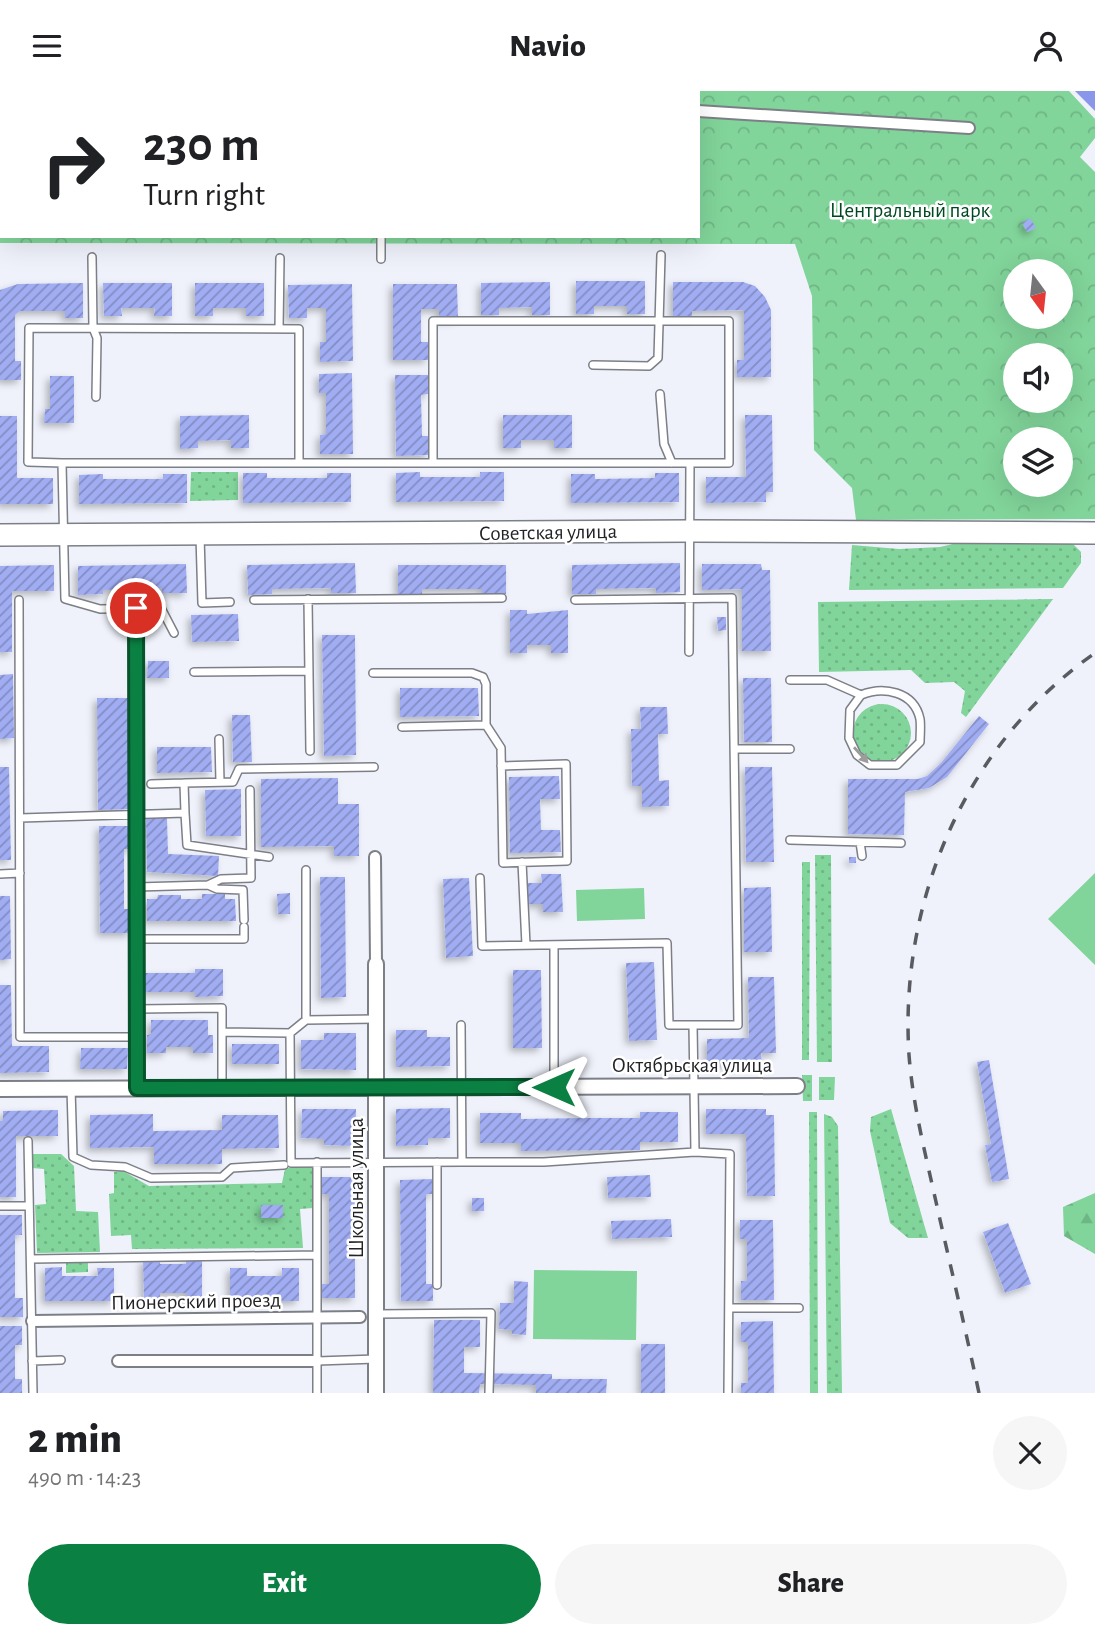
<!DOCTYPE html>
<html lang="en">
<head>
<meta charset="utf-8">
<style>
  :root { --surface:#fff; --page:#f6f6f6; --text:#202124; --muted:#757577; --accent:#0b8043 }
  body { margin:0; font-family:"Alegreya Sans",sans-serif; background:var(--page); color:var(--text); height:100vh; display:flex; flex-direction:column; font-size:26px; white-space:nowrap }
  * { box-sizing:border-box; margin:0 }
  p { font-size:23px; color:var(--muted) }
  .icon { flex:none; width:38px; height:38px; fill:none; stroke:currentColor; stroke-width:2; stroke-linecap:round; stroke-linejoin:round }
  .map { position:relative; height:1302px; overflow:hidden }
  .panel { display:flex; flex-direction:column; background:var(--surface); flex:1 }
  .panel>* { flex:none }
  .guide { position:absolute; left:0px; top:0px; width:700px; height:147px; box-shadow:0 7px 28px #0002; background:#fff; color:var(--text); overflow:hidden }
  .needle { width:46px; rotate:165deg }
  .buttons { position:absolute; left:1003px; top:168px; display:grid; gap:14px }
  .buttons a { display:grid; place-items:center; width:70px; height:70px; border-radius:50%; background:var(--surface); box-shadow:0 7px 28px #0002; font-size:35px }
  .pin { position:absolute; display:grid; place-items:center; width:60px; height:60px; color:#fff; margin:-30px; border:4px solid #fff; border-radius:50%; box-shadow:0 2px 7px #0007 }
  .me { position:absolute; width:77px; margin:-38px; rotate:270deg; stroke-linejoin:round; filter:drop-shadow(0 0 5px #0008) }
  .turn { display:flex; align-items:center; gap:24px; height:147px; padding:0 28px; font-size:32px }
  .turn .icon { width:91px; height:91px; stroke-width:2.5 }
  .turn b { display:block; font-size:49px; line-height:60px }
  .round { display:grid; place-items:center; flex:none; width:74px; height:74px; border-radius:37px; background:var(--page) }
  .head { display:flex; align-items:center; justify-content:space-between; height:119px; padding:0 28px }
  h1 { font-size:42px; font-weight:800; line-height:52px }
  .primary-button { display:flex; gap:14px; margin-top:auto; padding:14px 28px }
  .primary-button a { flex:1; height:80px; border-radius:42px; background:var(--accent); color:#fff; font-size:28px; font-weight:800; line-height:80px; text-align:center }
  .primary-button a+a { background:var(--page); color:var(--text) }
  header { display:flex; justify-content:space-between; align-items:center; height:91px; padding:0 28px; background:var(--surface); font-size:32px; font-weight:800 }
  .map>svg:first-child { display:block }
</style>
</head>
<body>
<header><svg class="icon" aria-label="menu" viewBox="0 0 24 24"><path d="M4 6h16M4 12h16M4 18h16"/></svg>Navio<svg class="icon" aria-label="person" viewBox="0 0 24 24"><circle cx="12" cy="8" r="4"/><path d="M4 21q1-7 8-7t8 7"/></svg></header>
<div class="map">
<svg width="1095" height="1302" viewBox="0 0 1095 1302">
  <defs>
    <pattern id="grass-dots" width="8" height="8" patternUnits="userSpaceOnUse" patternTransform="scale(1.75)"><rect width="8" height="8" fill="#81d49a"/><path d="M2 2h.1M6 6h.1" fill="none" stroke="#6fb685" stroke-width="1.8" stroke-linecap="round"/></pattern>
    <pattern id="forest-firs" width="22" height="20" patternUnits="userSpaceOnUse" patternTransform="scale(1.75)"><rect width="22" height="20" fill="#81d49a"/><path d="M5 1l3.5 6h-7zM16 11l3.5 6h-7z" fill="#6fb685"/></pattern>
    <pattern id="park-crowns" width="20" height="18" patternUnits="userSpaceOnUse" patternTransform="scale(1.75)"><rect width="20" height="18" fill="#81d49a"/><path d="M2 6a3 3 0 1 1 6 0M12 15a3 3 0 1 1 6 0" fill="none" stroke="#6fb685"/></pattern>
    <pattern id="building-hatch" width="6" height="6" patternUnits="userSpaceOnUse" patternTransform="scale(1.75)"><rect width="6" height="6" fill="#a1adf2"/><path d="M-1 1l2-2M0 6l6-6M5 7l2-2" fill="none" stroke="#838cc4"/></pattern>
    <filter id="shadow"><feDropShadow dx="-3.5" dy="3.5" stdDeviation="3.5" flood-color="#0004"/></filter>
  </defs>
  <rect width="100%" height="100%" fill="#eff2fb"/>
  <path fill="url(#grass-dots)" d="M191,381H238V409L190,410Z
    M961,451L1073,453L1081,461V472L1063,497L849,499L852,454L899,458L940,456Z
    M1053,508L966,626L961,622L965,600L954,591L925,592L911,579L819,581L818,511Z
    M853 642a29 29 0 1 1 58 0a29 29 0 1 1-58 0Z
    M815,764H831L832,971H817Z
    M802,771H810L809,969H802Z
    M802,984H812V1010H803Z
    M819,986H835L834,1009H819Z
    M891,1018L928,1147H908L890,1132L870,1040L871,1026Z
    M809,1021H817L818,1302H810Z
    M824,1023L832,1026L838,1035L842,1302H827Z
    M33,1063H61L74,1075L76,1120L98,1121L100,1161L37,1162L35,1114L46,1113L44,1078L32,1077Z
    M291,1076H312L313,1117L300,1118L303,1157L132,1158L131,1144L111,1145L109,1103L114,1102V1081L123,1080L149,1095L282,1092L285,1078Z
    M88,1170V1181L66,1182V1171Z"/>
  <path fill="url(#forest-firs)" d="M1095,1102V1163L1064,1145L1063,1116Z"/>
  <path fill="url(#park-crowns)" fill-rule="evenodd" d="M0,0H1069L1095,28V47L1080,66L1095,81V428L856,429L852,397L814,359L812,205L795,153L0,152ZM2,2H698V145H2ZM1015,180H1060V226H1015ZM1015,264H1060V310H1015ZM1015,348H1060V394H1015Z"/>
  <path fill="#81d49a" d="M1095,782V874L1048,828Z
    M644,797L645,828L577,830L576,799Z
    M534,1179L637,1180L636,1249L533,1248Z"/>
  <path fill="#8996ea" d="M1075,0H1095V20Z"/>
  <path fill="url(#building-hatch)" filter="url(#shadow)" d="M1030,127L1036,137L1027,141L1022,132Z
    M576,190H645V223H627V215H594V223H576Z
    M550,191V224H532V216L499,217V224H481V192Z
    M673,191H743L755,195L765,206L771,219V286H737V269H744V219L692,220V226H673Z
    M83,192V227H65V220H20L15,224V270H21V289H0V199L18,193Z
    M103,192H172V225H154L155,217H121L122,225H104Z
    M195,192H264V225H246V217H213V225H195Z
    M352,193L353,270L320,271V251H326V217H307V227H289L288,194Z
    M393,193H457L458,228H439V218H421V251H428V269H393Z
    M352,282L353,363H320V344L326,343V302H319V283Z
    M395,284H428V303L421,304L422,345H429V364L396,365Z
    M50,285H74V332H44L45,318H50Z
    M249,324V357H231V349L198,350V357L180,358V325Z
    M503,324H572V357H554V349H521V357H503Z
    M745,324H772L773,401H766V411L706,412V386H746Z
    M0,325H17V387H53V413H0Z
    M420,381V386H480V381H504V410L396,411V382Z
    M243,382H267V387H327V382H351V411L243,412Z
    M655,382H679V411L571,412V383H595V388L655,387Z
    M103,383V388H163V383H187V412L79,413V384Z
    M355,472L356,502H331V497L272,498V503L248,504L247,474Z
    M680,472V501L656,502V497L596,498V503H572V474Z
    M186,473L187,502H162V497L103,499V503L78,504V475Z
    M702,473H761L762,479H770L771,560H742V498L702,499Z
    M54,474V500H12V561H0V475Z
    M398,474H506V503H482V498H422V503H398Z
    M510,519H527V523L568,519V562H551V554H527V562H510Z
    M238,523L239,550L192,551L191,524Z
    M717,526H726V539L718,540Z
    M322,544H355L356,664L324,665Z
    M148,570H169V587H147Z
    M13,583L14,647L0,648V584Z
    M743,587H771L772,651H744Z
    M400,597H478L479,625L400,626Z
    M97,607H129L130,718L98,719Z
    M640,616H667L668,643H658L659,690L669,689V715L642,716V695H632L631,638H641Z
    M232,624H250L252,671H233Z
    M979,625L989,633L947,686L929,697L905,701L904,744L848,743V688H918L927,685L941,672Z
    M157,656H211L212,681L157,682Z
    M0,676H9L11,769H0Z
    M745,676H772L774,771H746Z
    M559,685L560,708H540L541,739H560L561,761L510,762L509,686Z
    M338,687V713H359V765H334V755L261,756V688Z
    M241,698V745H206L205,699Z
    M146,727H167L168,763L219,765L218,785L147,781Z
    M99,735H130L131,758H124V818H131V842H100Z
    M849,766H856V772H849Z
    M541,783H561L563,821H543V813H528V792H542Z
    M320,786H345L346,906L321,907Z
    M469,787L473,865L446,867L443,788Z
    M771,796L772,861H744V797Z
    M290,802V823H278L277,803Z
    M202,803H225V808H235L236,830H147V808H157L158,804H181V808H202Z
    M0,805H10L11,868L0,869Z
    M654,871L657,949L629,950L626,872Z
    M195,878H223V905L195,906V901H145V882H195Z
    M513,879H541L542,957H513Z
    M748,886H774L776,962H761L762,973L707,974V948L749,947Z
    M0,894H11L12,955H49V981L0,982Z
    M151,929H208V944H213V962H193V956H166V962H147V944L151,943Z
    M396,939H427V946H450V975L396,976Z
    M324,942H356V979L301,978V949H324Z
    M232,953H279V973H232Z
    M81,957H128L127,978H80Z
    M989,969L1009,1088L992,1091L985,1054L991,1053L977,971Z
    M450,1017V1047H428V1054L396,1055V1018Z
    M302,1018H356L355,1055L324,1054V1048L301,1047Z
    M706,1018H766V1024H774L775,1105H747L746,1043H706Z
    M58,1019V1045H16V1106H0V1030H3V1020Z
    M640,1021H678V1051H640V1059L521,1060V1052H480V1022H521V1028L585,1027H640Z
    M153,1023V1040L222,1039V1024H278L279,1057L222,1058V1073H154V1056L90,1057V1024Z
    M650,1084L651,1106L608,1107L607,1086Z
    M322,1086H355V1207H322V1193H329V1103H322Z
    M433,1088V1103H426V1193H433V1210H401L400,1089Z
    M472,1107H484V1120H472Z
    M261,1114H283V1127H261Z
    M0,1124H22V1144H15V1207H23V1226H0Z
    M671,1128L672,1146L612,1148L611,1130Z
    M740,1129H773L774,1209H741V1190H747V1148H740Z
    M1008,1132L1031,1193L1005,1202L983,1141Z
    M143,1169H160V1173H186V1169H202V1210H187V1202H160V1211H144Z
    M62,1176V1185H98L97,1177H114V1210H45V1177Z
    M230,1177H247V1185H282V1177H299V1210H230Z
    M514,1190L528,1191L526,1244L512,1243V1239L499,1238L500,1212H514Z
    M434,1229H480V1256H464V1282L552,1283V1288H607L606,1302H536V1294L480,1293L479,1302H433Z
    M773,1230L774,1302H741V1292H748V1251H741V1231Z
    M0,1235H22V1254H15V1288H22V1302H0Z
    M641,1253H665V1302H641Z"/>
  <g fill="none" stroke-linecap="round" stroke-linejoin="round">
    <defs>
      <path id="service" d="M186,0V2
        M381,145V168
        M92,166L93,237L97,247L96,306
        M279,238L280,167
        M593,274L649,275L658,267L661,164
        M660,303L664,353L672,372
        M62,372L65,508L100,518L161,517L174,542
        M299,372V238L29,237L28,371L62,372H729V230H433V372
        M200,445L202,512L230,511
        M308,508L310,660
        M19,509L20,946H137
        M254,509L502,507
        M136,517L137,997
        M689,561L690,372
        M194,581L309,580
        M373,582H472L483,586L486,593V634L402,636
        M790,589H827L861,604C883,595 914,600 920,628C921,635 920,644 920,651L897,674H870L857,664L849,647L850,619L861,604
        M486,634L501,657L503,772L567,770L566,673L501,675
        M219,648L220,691
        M734,658H790
        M151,693L184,692
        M185,722L184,692L233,691L239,678L374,676
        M20,727L185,722L187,754L269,766
        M790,749L901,752
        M860,751L862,765
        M522,771L526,854
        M306,779V929L376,928
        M0,783L20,782
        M480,787L482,855L667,852L669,934H738L732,507L575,509
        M208,794L221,788L251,787L250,699
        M137,796L208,794L217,798L243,799L244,829
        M137,848H244V836
        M137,918L222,917V941
        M693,934L695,1061L730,1063L728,1302
        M290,942L306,929
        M554,996V854
        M71,997L73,1066L91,1074L125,1076L151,1087L222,1086L232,1077L284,1074
        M222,997V941L290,942L291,1072L462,1071L461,934
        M28,1050L33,1302
        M317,1071V1302
        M437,1071V1194
        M462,1071H544L695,1061
        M0,1115H29
        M31,1168L317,1164
        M729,1217H799
        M377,1223L491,1222L489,1302
        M32,1270L61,1269
        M317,1270L376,1268"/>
      <path id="pedestrian" d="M25,0L96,2
        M698,20L969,37
        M375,766L376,873
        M32,1230L360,1226
        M118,1270H317"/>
      <path id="minor" d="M0,998L797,995
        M376,1302V873"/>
      <path id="secondary" d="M0,444L691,440L1095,442"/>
    </defs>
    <use href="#service" stroke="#7d7f87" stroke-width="10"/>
    <use href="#pedestrian" stroke="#7d7f87" stroke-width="14"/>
    <use href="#minor" stroke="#7d7f87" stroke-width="18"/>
    <use href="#secondary" stroke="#7d7f87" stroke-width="24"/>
    <use href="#service" stroke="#fff" stroke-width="7"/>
    <use href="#pedestrian" stroke="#fff" stroke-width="10"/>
    <use href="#minor" stroke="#fff" stroke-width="14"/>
    <use href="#secondary" stroke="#fff" stroke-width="21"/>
    <path stroke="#595b60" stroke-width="3.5" stroke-dasharray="12 12" stroke-linecap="butt" d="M979,1302C966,1241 952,1181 938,1120C927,1069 913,1017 909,964C899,809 966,652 1095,562"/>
  </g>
  <defs><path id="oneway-solid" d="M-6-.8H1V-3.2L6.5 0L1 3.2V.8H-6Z" transform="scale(1.75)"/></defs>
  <use fill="#9c9c9d" href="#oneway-solid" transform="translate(861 664) rotate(48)"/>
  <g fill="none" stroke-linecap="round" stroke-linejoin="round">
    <defs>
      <path id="route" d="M136,517L137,997L554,996"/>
    </defs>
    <use href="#route" stroke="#07532c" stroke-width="18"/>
    <use href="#route" stroke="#0b8043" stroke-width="12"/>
  </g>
  <g text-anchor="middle" stroke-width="5" stroke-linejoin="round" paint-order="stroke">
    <g font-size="21" fill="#004822" stroke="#fff">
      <text x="910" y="126">Центральный парк</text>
    </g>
    <g font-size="21" fill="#222326" stroke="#fff">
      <text transform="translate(548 441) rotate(-1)" y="7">Советская улица</text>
      <text x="692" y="981">Октябрьская улица</text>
      <text transform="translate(356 1097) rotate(-90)" y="7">Школьная улица</text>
      <text transform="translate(196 1210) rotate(-1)" y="7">Пионерский проезд</text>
    </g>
  </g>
</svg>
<div class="buttons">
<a><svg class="needle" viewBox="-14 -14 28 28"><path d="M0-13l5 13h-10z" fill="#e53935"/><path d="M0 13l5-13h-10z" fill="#757577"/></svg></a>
<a><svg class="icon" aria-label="sound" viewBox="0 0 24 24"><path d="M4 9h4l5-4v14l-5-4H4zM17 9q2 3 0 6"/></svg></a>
<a><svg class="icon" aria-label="layers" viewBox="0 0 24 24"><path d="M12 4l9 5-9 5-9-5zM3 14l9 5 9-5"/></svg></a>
</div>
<div class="pin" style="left:136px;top:517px;background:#d93025"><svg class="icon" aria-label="arrive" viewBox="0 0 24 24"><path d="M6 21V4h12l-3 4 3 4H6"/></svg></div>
<svg class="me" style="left:554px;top:996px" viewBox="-20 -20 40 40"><path d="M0-17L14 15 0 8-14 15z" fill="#0b8043" stroke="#fff" stroke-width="4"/></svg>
<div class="guide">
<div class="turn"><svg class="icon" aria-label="right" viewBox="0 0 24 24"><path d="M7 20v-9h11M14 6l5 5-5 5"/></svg><div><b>230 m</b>Turn right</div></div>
</div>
</div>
<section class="panel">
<div class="head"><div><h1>2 min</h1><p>490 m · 14:23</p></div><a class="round"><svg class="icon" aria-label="close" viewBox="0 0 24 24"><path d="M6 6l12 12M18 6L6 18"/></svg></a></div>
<div class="primary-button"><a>Exit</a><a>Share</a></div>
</section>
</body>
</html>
